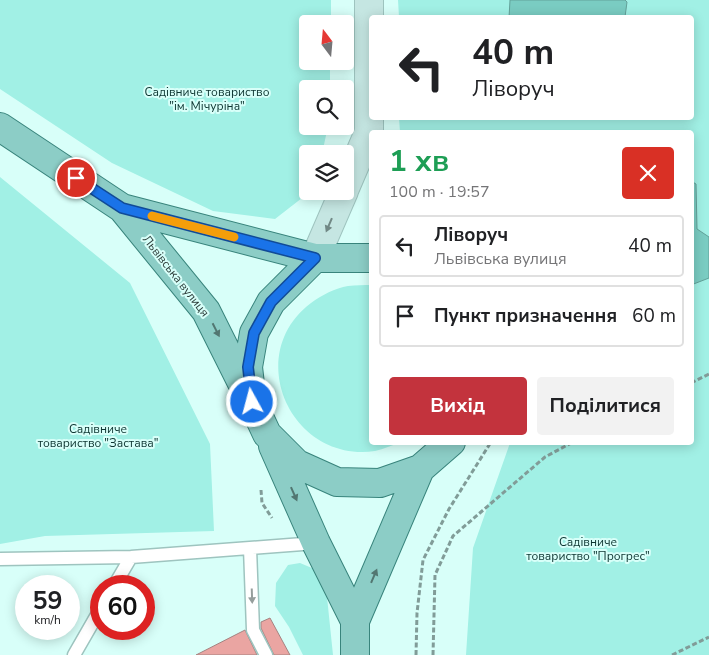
<!DOCTYPE html>
<html lang="uk">
<head>
<meta charset="utf-8">
<style>
  :root { --surface:#fff; --page:#f2f2f2; --text:#202124; --muted:#757577; --line:#e0e0e0; --accent:#c3333d }
  body { margin:0; font-family:"Nunito Sans",sans-serif; background:var(--page); color:var(--text); height:100vh; display:flex; flex-direction:column; font-size:19px; white-space:nowrap }
  * { box-sizing:border-box; margin:0 }
  p { font-size:16px; color:var(--muted) }
  .icon { flex:none; width:28px; height:28px; fill:none; stroke:currentColor; stroke-width:2; stroke-linecap:round; stroke-linejoin:round }
  .map { position:relative; flex:1; overflow:hidden }
  .sheet { position:absolute; left:369px; top:130px; width:325px; height:315px; display:flex; flex-direction:column; background:var(--surface); border-radius:5px; box-shadow:0 2px 12px #0003 }
  .sheet>* { flex:none }
  .hud { position:absolute; left:369px; top:15px; width:325px; height:105px; border-radius:5px; box-shadow:0 2px 12px #0003; background:#fff; color:var(--text); overflow:hidden }
  .needle { width:32px; rotate:344deg }
  .tools { position:absolute; left:299px; top:15px; display:grid; gap:10px }
  .tools a { display:grid; place-items:center; width:55px; height:55px; border-radius:5px; background:var(--surface); box-shadow:0 2px 12px #0003; font-size:25px }
  .speed { position:absolute; left:15px; top:575px; display:flex; gap:10px; font-size:25px; font-weight:700; text-align:center }
  .speed>* { display:grid; place-content:center; width:65px; height:65px; border-radius:50%; background:var(--surface); box-shadow:0 2px 12px #0003; line-height:1 }
  .speed small { font-size:12px; font-weight:400 }
  .speed .limit { border:8px solid #d22; background:#fff; color:#111 }
  .pin { position:absolute; display:grid; place-items:center; width:42px; height:42px; color:#fff; margin:-21px; border:2px solid #fff; border-radius:50%; box-shadow:0 1px 5px #0007 }
  .me { position:absolute; width:55px; margin:-28px; rotate:353deg; stroke-linejoin:round; filter:drop-shadow(0 0 4px #0008) }
  .turn { display:flex; align-items:center; gap:18px; height:105px; padding:0 20px; font-size:22px }
  .turn .icon { width:65px; height:65px; stroke-width:2.5 }
  .turn b { display:block; font-size:35px; line-height:42px }
  .round { display:grid; place-items:center; flex:none; width:52px; height:52px; border-radius:5px; background:var(--page) }
  .head { display:flex; align-items:center; justify-content:space-between; height:85px; padding:0 20px }
  h1 { font-size:30px; font-weight:700; line-height:38px; color:#1e9e55 }
  .primary-button { display:flex; gap:10px; margin-top:auto; padding:10px 20px }
  .primary-button a { flex:1; height:58px; border-radius:5px; background:var(--accent); color:#fff; font-size:20px; font-weight:700; line-height:58px; text-align:center }
  .primary-button a+a { background:var(--page); color:var(--text) }
  ul { padding:0; list-style:none }
  li { display:flex; align-items:center; gap:15px; height:62px; margin:0 10px 8px; padding:0 10px; border:2px solid var(--line); border-radius:5px }
  li div { flex:1 }
  li b { display:block; font-size:19px }
  li em { font-style:normal }
  .map>svg:first-child { display:block }
</style>
</head>
<body>
<div class="map">
<svg width="709" height="655" viewBox="0 0 709 655">
  <rect width="100%" height="100%" fill="#d8fff9"/>
  <path fill="#a1f0e5" d="M0,0H331V24H308V61H330V89H308V126H328L322,154H308V191H311L275,219L213,211L112,163L0,89Z
    M398,0H709V655H466L473,548L510,443L691,442V132H400L399,118H691V18L399,17Z
    M0,177L130,283L210,444L214,531L45,536L0,544Z
    M371,285V442L400,443C392,445 384,449 375,451C291,463 242,355 311,303C322,295 335,288 348,286C356,285 364,285 371,285Z
    M300,563L319,571L327,597L333,655H303L289,627L275,606L276,583L288,565Z"/>
  <path fill="#7accc2" stroke="#63a199" d="M510,0H625L627,2L625,17L509,18Z
    M691,181L696,184L697,229L709,237V278L691,285Z"/>
  <path fill="#eaa5a2" stroke="#a48381" d="M270,618L290,655H274L261,628V622Z
    M245,630L257,655H196Z"/>
  <g fill="none" stroke-linecap="round" stroke-linejoin="round">
    <defs>
      <path id="service" d="M250,548L253,630L266,655
        M0,559L131,557L316,543
        M114,586L131,557
        M74,655L101,608"/>
      <path id="secondary" d="M345,188L369,132V0
        M315,258L344,191"/>
      <path id="primary" d="M0,127L122,208L206,311L246,391
        M122,208L315,258H371
        M315,258L271,302L254,333L248,367L252,402L267,434L297,464L337,482L380,483L420,469L451,442
        M273,446L316,543L355,621
        M355,655V621L420,469"/>
    </defs>
    <use href="#service" stroke="#9ec4bf" stroke-width="15"/>
    <use href="#secondary" stroke="#9ec4bf" stroke-width="30"/>
    <use href="#primary" stroke="#38847c" stroke-width="30"/>
    <path stroke="#819c98" stroke-width="3" stroke-dasharray="5 2.5" stroke-linecap="butt" d="M691,383L709,374
      M261,490L262,503L272,518
      M416,655L417,613L423,560L449,509L491,442
      M433,655L435,575L453,536L545,457L573,442
      M672,655L709,637"/>
    <use href="#service" stroke="#fff" stroke-width="12"/>
    <use href="#secondary" stroke="#c5e6e2" stroke-width="28"/>
    <use href="#primary" stroke="#8ccdc6" stroke-width="28"/>
  </g>
  <defs><path id="oneway-solid" d="M-6-.8H1V-3.2L6.5 0L1 3.2V.8H-6Z" transform="scale(1.25)"/></defs>
  <use fill="#718885" href="#oneway-solid" transform="translate(329 225) rotate(113)"/>
  <g fill="#527671">
    <use href="#oneway-solid" transform="translate(216 330) rotate(63)"/>
    <use href="#oneway-solid" transform="translate(294 494) rotate(66)"/>
    <use href="#oneway-solid" transform="translate(374 576) rotate(-67)"/>
  </g>
  <use fill="#969e9c" href="#oneway-solid" transform="translate(252 596) rotate(88)"/>
  <g fill="none" stroke-linecap="round" stroke-linejoin="round">
    <defs>
      <path id="route" d="M76,178L122,208L315,258L271,302L254,333L248,367L252,402"/>
    </defs>
    <use href="#route" stroke="#114b97" stroke-width="12"/>
    <use href="#route" stroke="#1a73e8" stroke-width="9"/>
    <path stroke="#f59e0b" stroke-width="9" d="M152,216L234,237"/>
  </g>
  <g text-anchor="middle" stroke-width="4" stroke-linejoin="round" paint-order="stroke">
    <g font-size="12" fill="#0c3430" stroke="#d8fff9">
      <text x="207" y="96">Садівниче товариство<tspan x="207" dy="14">"ім. Мічуріна"</tspan></text>
      <text x="98" y="433">Садівниче<tspan x="98" dy="14">товариство "Застава"</tspan></text>
      <text x="588" y="546">Садівниче<tspan x="588" dy="14">товариство "Прогрес"</tspan></text>
    </g>
    <g font-size="12" fill="#2c3c39" stroke="#d8fff9">
      <text transform="translate(176 276) rotate(52)" y="4">Львівська вулиця</text>
    </g>
  </g>
</svg>
<div class="tools">
<a><svg class="needle" viewBox="-14 -14 28 28"><path d="M0-13l5 13h-10z" fill="#e53935"/><path d="M0 13l5-13h-10z" fill="#757577"/></svg></a>
<a><svg class="icon" aria-label="search" viewBox="0 0 24 24"><circle cx="10" cy="10" r="6"/><path d="M15 15l6 6"/></svg></a>
<a><svg class="icon" aria-label="layers" viewBox="0 0 24 24"><path d="M12 4l9 5-9 5-9-5zM3 14l9 5 9-5"/></svg></a>
</div>
<div class="speed"><div>59<small>km/h</small></div><div class="limit">60</div></div>
<div class="pin" style="left:76px;top:178px;background:#d93025"><svg class="icon" aria-label="arrive" viewBox="0 0 24 24"><path d="M6 21V4h12l-3 4 3 4H6"/></svg></div>
<svg class="me" style="left:252px;top:402px" viewBox="-20 -20 40 40"><circle r="17" fill="#1a73e8" stroke="#fff" stroke-width="3"/><path d="M0-11L8 9 0 5-8 9z" fill="#fff"/></svg>
<div class="hud">
<div class="turn"><svg class="icon" aria-label="left" viewBox="0 0 24 24"><path d="M17 20v-9H6M10 6l-5 5 5 5"/></svg><div><b>40 m</b>Ліворуч</div></div>
</div>
<section class="sheet">
<div class="head"><div><h1>1 хв</h1><p>100 m · 19:57</p></div><a class="round" style="background:#d93025;color:#fff"><svg class="icon" aria-label="close" viewBox="0 0 24 24"><path d="M6 6l12 12M18 6L6 18"/></svg></a></div>
<ul>
<li><svg class="icon" aria-label="left" viewBox="0 0 24 24"><path d="M17 20v-9H6M10 6l-5 5 5 5"/></svg><div><b>Ліворуч</b><p>Львівська вулиця</p></div><em>40 m</em></li>
<li><svg class="icon" aria-label="arrive" viewBox="0 0 24 24"><path d="M6 21V4h12l-3 4 3 4H6"/></svg><div><b>Пункт призначення</b></div><em>60 m</em></li>
</ul>
<div class="primary-button"><a>Вихід</a><a>Поділитися</a></div>
</section>
</div>
</body>
</html>
